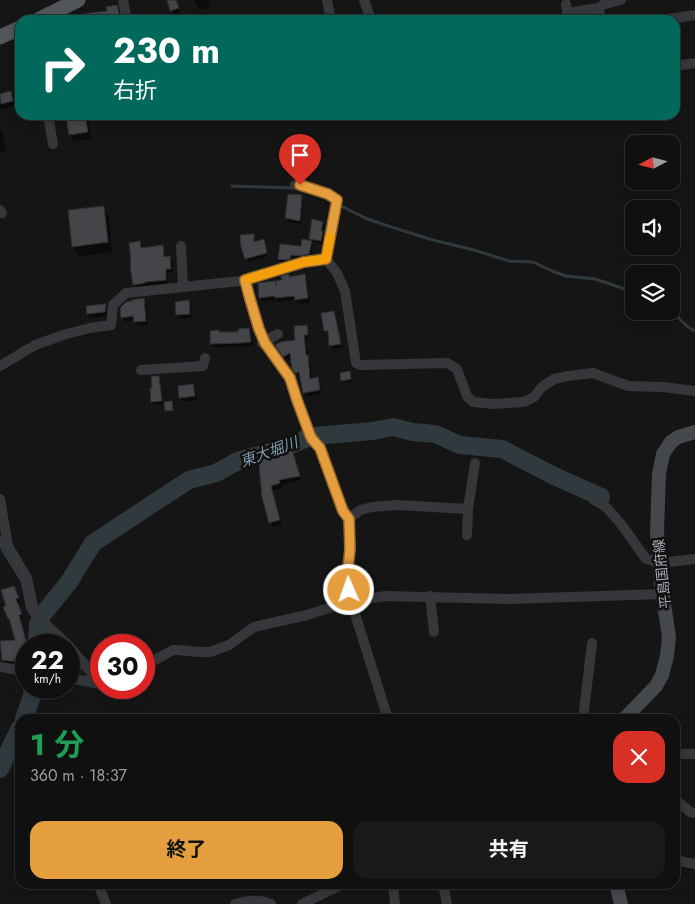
<!DOCTYPE html>
<html lang="ja">
<head>
<meta charset="utf-8">
<style>
  :root { --surface:#101010; --page:#191919; --text:#f1f3f6; --muted:#9c9d9f; --line:#303030; --accent:#e59e3e }
  body { margin:0; font-family:Jost,"Noto Sans JP",sans-serif; background:var(--page); color:var(--text); height:100vh; display:flex; flex-direction:column; font-size:19px; white-space:nowrap }
  * { box-sizing:border-box; margin:0 }
  p { font-size:16px; color:var(--muted) }
  .icon { flex:none; width:28px; height:28px; fill:none; stroke:currentColor; stroke-width:2; stroke-linecap:round; stroke-linejoin:round }
  .map { position:relative; flex:1; overflow:hidden }
  .side { position:absolute; left:15px; top:714px; width:665px; height:175px; display:flex; flex-direction:column; background:var(--surface); border-radius:15px; box-shadow:0 2px 8px #0003,0 0 0 1px var(--line) }
  .side>* { flex:none }
  .hud { position:absolute; left:15px; top:15px; width:665px; height:105px; border-radius:15px; box-shadow:0 2px 8px #0003,0 0 0 1px var(--line); background:#00695c; color:#fff; overflow:hidden }
  .needle { width:32px; rotate:263deg }
  .buttons { position:absolute; left:625px; top:135px; display:grid; gap:10px }
  .buttons a { display:grid; place-items:center; width:55px; height:55px; border-radius:10px; background:var(--surface); box-shadow:0 2px 8px #0003,0 0 0 1px var(--line); font-size:25px }
  .speed { position:absolute; left:15px; top:634px; display:flex; gap:10px; font-size:25px; font-weight:700; text-align:center }
  .speed>* { display:grid; place-content:center; width:65px; height:65px; border-radius:50%; background:var(--surface); box-shadow:0 2px 8px #0003,0 0 0 1px var(--line); line-height:1 }
  .speed small { font-size:12px; font-weight:400 }
  .speed .limit { border:8px solid #d22; background:#fff; color:#111 }
  .pin { position:absolute; display:grid; place-items:center; width:42px; height:42px; color:#fff; margin:-51px -21px; border-radius:50% 50% 50% 0; rotate:-45deg; box-shadow:0 0 5px #0007 }
  .pin .icon { rotate:45deg }
  .me { position:absolute; width:55px; margin:-28px; rotate:358deg; stroke-linejoin:round; filter:drop-shadow(0 0 4px #0008) }
  .turn { display:flex; align-items:center; gap:18px; height:105px; padding:0 15px; font-size:22px }
  .turn .icon { width:65px; height:65px; stroke-width:2.5 }
  .turn b { display:block; font-size:35px; line-height:42px }
  .round { display:grid; place-items:center; flex:none; width:52px; height:52px; border-radius:15px; background:var(--page) }
  .overview { display:flex; align-items:center; justify-content:space-between; height:85px; padding:0 15px }
  h1 { font-size:30px; font-weight:700; line-height:38px; color:#1e9e55 }
  .primary-button { display:flex; gap:10px; margin-top:auto; padding:10px 15px }
  .primary-button a { flex:1; height:58px; border-radius:15px; background:var(--accent); color:#111; font-size:20px; font-weight:700; line-height:58px; text-align:center }
  .primary-button a+a { background:var(--page); color:var(--text) }
  .map>svg:first-child { display:block }
</style>
</head>
<body>
<div class="map">
<svg width="695" height="904" viewBox="0 0 695 904">
  <rect width="100%" height="100%" fill="#151516"/>
  <path fill="#0007" d="M168,0H176L180,13L174,15Z
    M195,0H208L210,7L199,10Z
    M116,7L118,10L120,20H90Z
    M10,92L13,98L15,107L0,109V95Z
    M67,115H88L91,139L74,141L70,134Z
    M161,115H188L163,119Z
    M0,129L3,135L7,152L0,153Z
    M301,196L303,200L301,224L289,222L287,218Z
    M103,208L109,217L112,252L79,256L73,246Z
    M322,223L324,227L323,232L324,235L323,244L312,242L310,238Z
    M253,236L255,239V243L263,241L268,256L248,262L246,258Z
    M140,242L142,249L162,246L164,250L165,258H169L172,262L173,272L167,273L168,284L146,286V287L136,289L134,285Z
    M311,242L313,246L311,259L303,260L293,258L292,263L282,264L280,259Z
    M289,275L290,278L304,276L307,280L310,303L298,304L296,300L278,302L277,300L263,301L261,297L274,282L277,288Z
    M143,300L146,304L148,325L138,326L135,320L125,322L122,317Z
    M188,302L191,306L192,318L180,319L177,315Z
    M105,305L107,309V316L90,318L88,314L87,307Z
    M333,312L335,316L342,348L333,349L331,345L329,334H327L325,331Z
    M306,326L308,330L309,339H305L308,357L310,360L312,380L317,378L320,383L322,394L307,397L304,393L301,376H298L293,369L292,358L287,361L279,350L296,341Z
    M249,329L251,333L253,345L242,347H213L211,343L219,333L240,334Z
    M350,374L351,381L343,382L342,381Z
    M158,377L160,381L163,404L154,405L152,402L153,389Z
    M193,385L195,390L197,400L183,402L181,398Z
    M292,450L294,455L301,480L281,485L282,488L272,491L282,524L273,527L270,522L260,468L255,461L273,460Z
    M16,591L20,602L18,603L23,618L21,619L26,640H29L32,645H26V660L16,662V664H6L4,660L16,641L12,624L5,608L8,606Z"/>
  <g fill="none" stroke-linecap="round" stroke-linejoin="round">
    <path stroke="#2f393e" stroke-width="3" d="M232,186L294,188
      M339,205L365,218L385,225L433,240L474,250L509,261L533,262L552,271L566,276L595,279L634,292
      M671,311L688,327L695,331
      M0,537L2,549L22,581L28,610L34,618"/>
    <path stroke="#2f393e" stroke-width="18" d="M37,645L38,624L43,614L69,582L93,543L189,480L216,473L238,461L284,448L305,439L315,436L373,431L393,427L413,432L435,434L460,445L502,449L552,475L601,497
      M24,719L32,696L33,688
      M0,769L20,728"/>
  </g>
  <path fill="#444549" stroke="#2f2f32" d="M167,0H176L179,8L170,11Z
    M117,5L120,18L108,20H82V14L107,11L106,7Z
    M11,91L13,101L1,104L0,94Z
    M66,115H85L88,132L69,135Z
    M288,194L302,195L300,221L285,218Z
    M104,206L108,242L72,247L68,210Z
    M312,219L323,222L321,231H323L321,241L309,239Z
    M254,234V242L264,239L267,253L245,259L241,247L240,235Z
    M302,239L312,241L309,254L300,256L291,255L290,259L286,260L278,259L280,244L301,246Z
    M140,241L141,248L163,245L164,257L170,256L171,269H166V280L145,282V283L133,285L130,265H131L130,260H131L129,243Z
    M289,274V277L305,274L308,298L295,300L294,296L275,298V296L259,298L258,283L275,281L276,286V281L282,280L281,276Z
    M144,298L146,321L134,322L133,316L121,318L120,308L126,302L132,301V300Z
    M189,300L190,314L176,315L175,302Z
    M106,304L105,312L87,314L86,306Z
    M334,311L341,344L329,346L328,331H324L321,313Z
    M307,325L308,335H304L306,355H308L310,379L318,377L320,390L303,393L299,372L295,373L292,369L290,353L283,357L275,345L281,342L295,340L294,326Z
    M249,328L251,342L240,343L210,344V331L219,330V332H238V329Z
    M350,371L351,379L341,381L340,373Z
    M151,376H159L162,401L151,402L150,388L152,387Z
    M193,384L195,396L179,398L178,386Z
    M172,401L173,410L165,411L164,402Z
    M292,449L300,476L279,480L280,483L271,486L280,520L269,523L262,497L259,465L253,461L271,453L273,459Z
    M14,586L19,598L16,599L22,614L19,615L27,645H26V656L15,658V661H8L2,660L0,641L15,640L9,618L8,619L3,607L6,606L1,590Z"/>
  <g fill="none" stroke-linecap="round" stroke-linejoin="round">
    <path stroke="#36373b" stroke-width="10" d="M123,0L127,20
      M327,0L331,20
      M364,0L371,20
      M566,4L568,20
      M598,8L602,20
      M567,13L598,8L605,4L621,0
      M663,20L695,15
      M675,66L695,63
      M48,115L53,144
      M295,185C307,184 326,193 337,200L326,259
      M0,210L2,213
      M181,246L183,287
      M245,280L250,299L259,329L265,343L290,378L297,400L310,435L312,439L320,448L343,511L349,519L350,549L347,578L351,601L388,719
      M262,343C265,343 273,336 278,334
      M0,366L35,345L66,334L90,328L111,325L113,305L126,293L240,281L304,262L326,259L337,273L345,291L356,363L361,365L447,363L457,369L467,396L473,402L493,404L524,402L534,397L542,387L554,379L568,376L593,373L628,386L663,387L695,391
      M141,370L203,366L205,358
      M0,499L8,546L27,578L33,606L38,616L41,620L68,645
      M594,500L605,506L621,524L646,559L660,563L695,559
      M349,519L360,510L372,507L397,505L468,509
      M467,535L468,509L475,463
      M430,596L434,632
      M69,646L90,671L95,683
      M144,666L173,650H178L198,652H210L229,645L254,627L307,615L351,601L386,596L508,599L663,594
      M0,667L26,671
      M69,678L100,684
      M583,719L592,643
      M675,754H695
      M675,799L690,812L695,813
      M675,860L695,864
      M98,884L106,904
      M393,884L395,904
      M443,884L447,904
      M235,904C248,900 258,899 271,904
      M302,904L343,884"/>
    <path stroke="#44474b" stroke-width="14" d="M624,719L656,686L662,675L667,656L669,637L661,584L657,531L659,474L663,454L671,442L678,437L695,432
      M616,884L621,904"/>
    <path stroke="#52555a" stroke-width="15" d="M38,20L78,0
      M0,37L20,28"/>
  </g>
  <g fill="none" stroke-linecap="round" stroke-linejoin="round">
    <defs>
      <path id="route" d="M300,185L328,194L337,200L326,259L304,262L245,280L250,299L259,329L265,343L290,378L297,400L310,435L312,439L320,448L343,511L349,519L350,549L347,578L349,590"/>
    </defs>
    <use href="#route" stroke="#956728" stroke-width="12"/>
    <use href="#route" stroke="#e59e3e" stroke-width="9"/>
    <path stroke="#f59e0b" stroke-width="9" d="M248,279L304,262L326,259L330,237"/>
  </g>
  <g text-anchor="middle" stroke-width="5" stroke-linejoin="round" paint-order="stroke">
    <g font-size="14" fill="#a8adb6" stroke="#101011">
      <text transform="translate(662 574) rotate(-96)" y="5">平島国府線</text>
    </g>
    <g font-size="15" font-style="italic" fill="#819dae" stroke="#101011">
      <text transform="translate(269 452) rotate(-20)" y="5">東大堀川</text>
    </g>
  </g>
</svg>
<div class="buttons">
<a><svg class="needle" viewBox="-14 -14 28 28"><path d="M0-13l5 13h-10z" fill="#e53935"/><path d="M0 13l5-13h-10z" fill="#9c9d9f"/></svg></a>
<a><svg class="icon" aria-label="sound" viewBox="0 0 24 24"><path d="M4 9h4l5-4v14l-5-4H4zM17 9q2 3 0 6"/></svg></a>
<a><svg class="icon" aria-label="layers" viewBox="0 0 24 24"><path d="M12 4l9 5-9 5-9-5zM3 14l9 5 9-5"/></svg></a>
</div>
<div class="speed"><div>22<small>km/h</small></div><div class="limit">30</div></div>
<div class="pin" style="left:300px;top:185px;background:#d93025"><svg class="icon" aria-label="arrive" viewBox="0 0 24 24"><path d="M6 21V4h12l-3 4 3 4H6"/></svg></div>
<svg class="me" style="left:349px;top:590px" viewBox="-20 -20 40 40"><circle r="17" fill="#e59e3e" stroke="#fff" stroke-width="3"/><path d="M0-11L8 9 0 5-8 9z" fill="#fff"/></svg>
<div class="hud">
<div class="turn"><svg class="icon" aria-label="right" viewBox="0 0 24 24"><path d="M7 20v-9h11M14 6l5 5-5 5"/></svg><div><b>230 m</b>右折</div></div>
</div>
<section class="side">
<div class="overview"><div><h1>1 分</h1><p>360 m · 18:37</p></div><a class="round" style="background:#d93025;color:#fff"><svg class="icon" aria-label="close" viewBox="0 0 24 24"><path d="M6 6l12 12M18 6L6 18"/></svg></a></div>
<div class="primary-button"><a>終了</a><a>共有</a></div>
</section>
</div>
</body>
</html>
